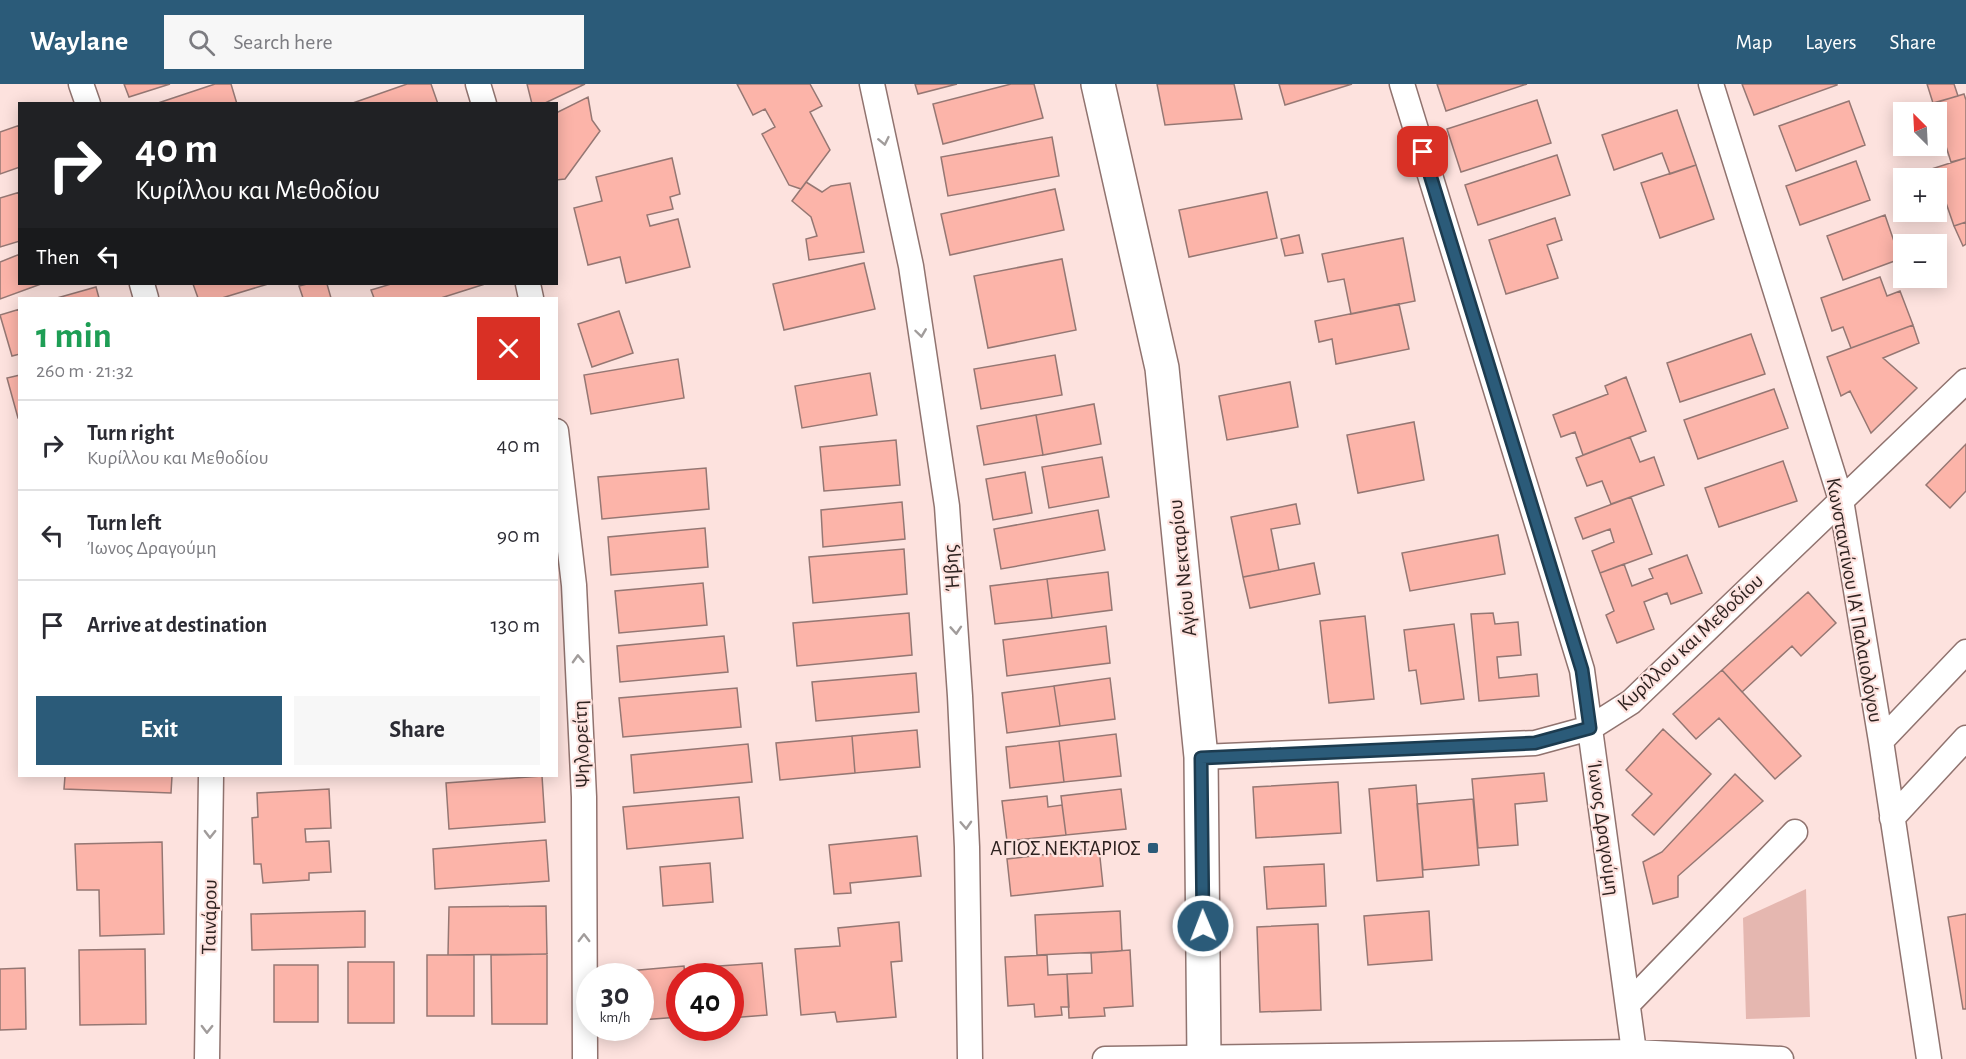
<!DOCTYPE html>
<html lang="en">
<head>
<meta charset="utf-8">
<style>
  :root { --surface:#fff; --page:#f7f7f7; --text:#2b2b33; --muted:#7c7c81; --line:#e1e1e2; --accent:#2b5b79 }
  body { margin:0; font-family:"Alegreya Sans",sans-serif; background:var(--page); color:var(--text); height:100vh; display:flex; flex-direction:column; font-size:22px; white-space:nowrap }
  * { box-sizing:border-box; margin:0 }
  p { font-size:20px; color:var(--muted) }
  .icon { flex:none; width:33px; height:33px; fill:none; stroke:currentColor; stroke-width:2; stroke-linecap:round; stroke-linejoin:round }
  .map { position:relative; flex:1; overflow:hidden }
  .panel { position:absolute; left:18px; top:213px; width:540px; height:480px; display:flex; flex-direction:column; background:var(--surface); border-radius:0px; box-shadow:0 3px 15px #0003 }
  .panel>* { flex:none }
  .top-card { position:absolute; left:18px; top:18px; width:540px; height:183px; border-radius:0px; box-shadow:0 3px 15px #0003; background:#202124; color:#fff; overflow:hidden }
  .needle { width:39px; rotate:336deg }
  .fabs { position:absolute; left:1893px; top:18px; display:grid; gap:12px }
  .fabs a { display:grid; place-items:center; width:54px; height:54px; border-radius:0px; background:var(--surface); box-shadow:0 3px 15px #0003; font-size:30px }
  .speed { position:absolute; left:576px; top:879px; display:flex; gap:12px; font-size:30px; font-weight:700; text-align:center }
  .speed>* { display:grid; place-content:center; width:78px; height:78px; border-radius:50%; background:var(--surface); box-shadow:0 3px 15px #0003; line-height:1 }
  .speed small { font-size:15px; font-weight:400 }
  .speed .limit { border:9px solid #d22; background:#fff; color:#111 }
  .pin { position:absolute; display:grid; place-items:center; width:51px; height:51px; color:#fff; margin:-26px; border-radius:12px; box-shadow:0 3px 9px #0006 }
  .me { position:absolute; width:66px; margin:-33px; rotate:359deg; stroke-linejoin:round; filter:drop-shadow(0 0 4px #0008) }
  .turn { display:flex; align-items:center; gap:21px; height:126px; padding:0 18px; font-size:27px }
  .turn .icon { width:78px; height:78px; stroke-width:2.5 }
  .turn b { display:block; font-size:42px; line-height:51px }
  .then { display:flex; align-items:center; height:57px; padding:0 18px; background:#0003; gap:12px; font-size:22px }
  .round { display:grid; place-items:center; flex:none; width:63px; height:63px; border-radius:0px; background:var(--page) }
  .summary { display:flex; align-items:center; justify-content:space-between; height:102px; padding:0 18px }
  h1 { font-size:36px; font-weight:700; line-height:45px; color:#1e9e55 }
  .primary-button { display:flex; gap:12px; margin-top:auto; padding:12px 18px }
  .primary-button a { flex:1; height:69px; border-radius:0px; background:var(--accent); color:#fff; font-size:24px; font-weight:700; line-height:69px; text-align:center }
  .primary-button a+a { background:var(--page); color:var(--text) }
  ul { padding:0; list-style:none }
  li { display:flex; align-items:center; gap:18px; height:90px; padding:0 18px; border-top:2px solid var(--line) }
  li div { flex:1 }
  li b { display:block; font-size:22px }
  li em { font-style:normal }
  header { display:flex; align-items:center; gap:36px; box-sizing:border-box; height:84px; padding:0 30px; background:var(--accent); color:#fff }
  header strong { font-size:28px }
  nav { display:flex; gap:33px; margin-inline-start:auto; font-size:21px }
  .search { width:420px; height:54px; background:var(--page); display:flex; align-items:center; gap:15px; box-sizing:border-box; padding:0 21px; border-radius:0px; color:var(--muted); font-size:22px }
  .map>svg:first-child { display:block }
</style>
</head>
<body>
<header>
<strong>Waylane</strong>
<div class="search"><svg class="icon" aria-label="search" viewBox="0 0 24 24"><circle cx="10" cy="10" r="6"/><path d="M15 15l6 6"/></svg>Search here</div>
<nav><a>Map</a><a>Layers</a><a>Share</a></nav>
</header>
<div class="map">
<svg width="1966" height="975" viewBox="0 0 1966 975">
  <rect width="100%" height="100%" fill="#fde2de"/>
  <path fill="#e5b7b0" d="M1806,805L1810,933L1746,935L1743,834Z"/>
  <path fill="#fcb4a9" stroke="#957773" stroke-width="1.5" d="M124,0H170L129,13Z
    M215,0H231L237,20H155Z
    M407,0H431L438,20H350Z
    M527,0H585L543,20H532Z
    M737,0H810L822,22L810,28L830,66L801,105L789,101L762,50L775,43L765,25L753,31Z
    M915,0H957L918,10Z
    M1011,0H1034L1043,34L943,60L933,20Z
    M1157,0H1234L1242,35L1165,41Z
    M1279,0H1352L1285,21Z
    M1437,0H1527L1446,27Z
    M1742,0H1837V1L1754,31Z
    M1927,0H1954L1958,12L1933,19Z
    M1964,10L1966,16V74L1951,78L1943,53L1936,55V28H1905Z
    M588,13L592,36L600,47L565,95L556,96V29Z
    M1537,16L1551,59L1461,88L1447,45Z
    M1849,17L1865,61L1796,87L1779,42Z
    M1677,26L1696,81L1670,90L1662,69L1614,86L1602,51Z
    M1904,29V55L1896,32Z
    M20,41V83L0,90V48Z
    M1052,53L1059,92L948,112L941,73Z
    M1557,71L1570,111L1478,141L1465,101Z
    M672,74L680,110L670,113L673,125L647,131L650,142L678,135L690,183L626,199L620,173L588,181L574,124L602,117L596,93Z
    M1966,74V138L1954,142L1945,116L1936,119V94H1924L1922,88Z
    M1856,77L1870,116L1800,141L1786,102Z
    M1696,81L1714,135L1660,154L1641,99Z
    M806,98L822,108L831,102L850,99L864,168L809,176L806,155L817,152L811,133L792,117Z
    M1055,105L1064,146L950,171L941,130Z
    M20,108V157L0,163V114Z
    M1267,108L1277,154L1189,173L1179,126Z
    M1885,131L1900,175L1843,196L1827,152Z
    M1555,134L1562,156L1547,161L1558,194L1506,210L1489,156Z
    M1966,138V160L1963,162L1954,142Z
    M1299,151L1303,169L1285,172L1281,155Z
    M1403,154L1415,217L1351,230L1344,195L1328,198L1322,170Z
    M20,170V200H41L0,215V178Z
    M1062,175L1076,246L988,264L974,192Z
    M864,179L875,225L784,246L773,200Z
    M1880,193L1887,212L1900,207L1913,241L1851,264L1843,243L1832,247L1821,214Z
    M193,200H268L222,214H198Z
    M307,200H327L331,214H303L299,202Z
    M391,200H485L441,214H374L371,206Z
    M96,203L99,214H57Z
    M1399,220L1409,265L1336,280L1332,255L1319,258L1315,237Z
    M20,225V270L12,272L0,231Z
    M619,227L633,269L592,283L578,240Z
    M1913,241L1919,259L1883,274L1917,304L1871,349L1850,307L1841,312L1827,273Z
    M1751,250L1765,290L1680,318L1667,279Z
    M1055,271L1062,311L981,325L974,285Z
    M678,275L684,314L591,330L584,291Z
    M870,289L877,331L802,344L795,302Z
    M20,291V334H18L7,294Z
    M1626,293L1646,347L1583,371L1575,348L1561,353L1553,331L1608,310L1605,302Z
    M1290,298L1298,343L1227,356L1219,312Z
    M1774,305L1788,344L1698,375L1684,336Z
    M1094,320L1101,360L1043,371L1036,331Z
    M1036,331L1043,371L984,381L977,342Z
    M1414,338L1424,396L1358,409L1347,351Z
    M1630,353L1640,378L1654,373L1664,401L1611,420L1602,397L1587,402L1576,374Z
    M896,356L900,401L824,407L820,363Z
    M1966,360V407L1950,424L1926,401Z
    M1102,373L1109,413L1049,424L1042,383Z
    M1783,377L1797,417L1719,443L1705,404Z
    M706,384L709,425L602,435L598,393Z
    M1025,388L1032,429L993,436L986,395Z
    M1631,413L1652,470L1600,489L1592,467L1614,458L1610,445L1583,455L1575,434Z
    M902,418L905,455L823,463L821,426Z
    M1296,420L1300,440L1271,445L1279,486L1243,493L1231,433Z
    M1098,426L1105,466L1001,485L994,445Z
    M705,444L708,483L611,491L608,453Z
    M1498,451L1505,490L1410,507L1402,469Z
    M904,465L907,510L813,519L809,473Z
    M1687,471L1702,509L1671,520L1667,509L1644,518L1654,545L1617,559L1606,531L1614,527L1600,489L1624,480L1632,502L1653,494L1649,485Z
    M1314,479L1320,510L1250,524L1243,493Z
    M1108,488L1112,526L1052,534L1047,495Z
    M1047,495L1052,534L995,540L990,502Z
    M703,499L707,541L619,549L615,507Z
    M1808,508L1836,539L1801,572L1792,562L1742,608L1722,586Z
    M909,529L912,571L797,582L793,539Z
    M1493,529L1495,540L1518,538L1521,571L1497,573L1499,594L1537,590L1539,612L1479,617L1471,530Z
    M1365,532L1374,615L1329,619L1320,537Z
    M1454,540L1464,615L1421,620L1416,586L1409,587L1404,546Z
    M1106,542L1110,579L1007,592L1003,556Z
    M724,552L728,588L620,598L617,562Z
    M1722,586L1801,672L1775,695L1719,634L1696,655L1673,630Z
    M916,589L919,628L816,637L812,598Z
    M1110,594L1115,635L1060,642L1054,602Z
    M1054,602L1060,642L1007,649L1002,609Z
    M737,604L741,643L623,653L619,614Z
    M1663,645L1711,690L1654,751L1632,731L1652,710L1626,686Z
    M917,646L920,683L855,689L852,652Z
    M1116,650L1121,692L1064,698L1059,657Z
    M852,652L855,689L780,696L776,659Z
    M1059,657L1064,698L1010,704L1006,663Z
    M748,660L752,698L634,709L631,671Z
    M1544,689L1547,717L1515,720L1518,761L1478,764L1472,695Z
    M1735,690L1763,717L1678,792V813L1653,820L1643,778L1662,768Z
    M65,692H172L171,709L64,705Z
    M542,692L545,738L449,745L446,699Z
    M1338,698L1341,749L1256,754L1253,703Z
    M1416,701L1423,793L1377,797L1369,705Z
    M329,705L331,744L305,745L306,758L329,757L331,788L309,789V796L263,799L261,780H254L252,734L258,733L257,709Z
    M1121,705L1126,745L1066,751L1061,712Z
    M1047,712L1048,723L1062,721L1066,751L1007,757L1002,717Z
    M739,713L743,754L627,765L623,723Z
    M1473,715L1479,781L1423,786L1417,720Z
    M917,752L921,792L850,799L851,809L834,810L829,761Z
    M546,756L549,797L435,805L433,765Z
    M162,758L164,850L100,852L99,806H77L75,760Z
    M1099,764L1103,802L1011,812L1007,775Z
    M710,779L713,818L663,822L660,783Z
    M1324,780L1326,822L1267,825L1264,783Z
    M546,822L547,870L448,871L449,823Z
    M365,827V863L252,866L251,830Z
    M1120,827L1122,867L1037,871L1035,831Z
    M1429,827L1432,876L1368,881L1364,832Z
    M1966,830V925H1963L1948,833Z
    M899,838L902,877L891,878L896,933L837,938L835,928L801,931L795,865L840,862L838,844Z
    M1318,840L1321,926L1260,928L1257,843Z
    M145,865L146,940L80,941L79,866Z
    M1130,866L1133,922L1104,924L1105,932L1069,934L1067,890L1092,889L1091,869Z
    M547,870V940H492L491,871Z
    M427,871H474V932H427Z
    M1047,871L1048,891L1067,890L1069,923H1061L1062,931L1035,933L1034,920L1008,922L1005,873Z
    M348,878H394V939H348Z
    M762,879L767,931L730,934V892H706L705,883Z
    M274,881H318V938H274Z
    M684,882L685,892H680V933L640,936V892H628V887Z
    M25,884L26,945L0,946V885Z"/>
  <g fill="none" stroke-linecap="round" stroke-linejoin="round">
    <defs>
      <path id="street" d="M81,0L88,20
        M478,0L484,20
        M872,0L911,182L947,422L960,612L967,763L970,975
        M1402,0L1582,586L1635,975
        M1711,0L1841,416L1881,657L1929,975
        M142,200L146,214
        M528,200L531,214
        M556,347L574,501L584,713L585,975
        M1881,657L1966,568
        M1201,673L1535,659L1590,644L1631,618L1966,297
        M1892,734L1966,654
        M1628,920L1795,748
        M207,975L211,692
        M1105,975L1634,968L1781,975"/>
      <path id="secondary" d="M1098,0L1162,284L1201,673L1204,975"/>
    </defs>
    <use href="#street" stroke="#90736f" stroke-width="27"/>
    <use href="#secondary" stroke="#90736f" stroke-width="36"/>
    <use href="#street" stroke="#fff" stroke-width="24"/>
    <use href="#secondary" stroke="#fff" stroke-width="33"/>
  </g>
  <defs><path id="oneway-chevron" d="M-2-3.5L2.5 0L-2 3.5" fill="none" stroke-width="1.6" stroke-linecap="round" stroke-linejoin="round" transform="scale(1.5)"/></defs>
  <g stroke="#a19c9b">
    <use href="#oneway-chevron" transform="translate(884 57) rotate(78)"/>
    <use href="#oneway-chevron" transform="translate(921 249) rotate(82)"/>
    <use href="#oneway-chevron" transform="translate(956 546) rotate(86)"/>
    <use href="#oneway-chevron" transform="translate(578 575) rotate(-92)"/>
    <use href="#oneway-chevron" transform="translate(966 741) rotate(87)"/>
    <use href="#oneway-chevron" transform="translate(210 750) rotate(91)"/>
    <use href="#oneway-chevron" transform="translate(584 854) rotate(-90)"/>
    <use href="#oneway-chevron" transform="translate(207 945) rotate(91)"/>
  </g>
  <g fill="none" stroke-linecap="round" stroke-linejoin="round">
    <defs>
      <path id="route" d="M1203,842L1201,674L1535,659L1590,644L1582,586L1423,68"/>
    </defs>
    <use href="#route" stroke="#1c3b4f" stroke-width="15"/>
    <use href="#route" stroke="#2b5b79" stroke-width="10"/>
  </g>
  <rect fill="#2b5b79" stroke="#fde2de" stroke-width="2" x="1147" y="758" width="12" height="12" rx="3"/>
  <g text-anchor="middle" stroke-width="4.5" stroke-linejoin="round" paint-order="stroke">
    <g font-size="21" fill="#2e2220" stroke="#fde2de">
      <text transform="translate(951 484) rotate(-94)" y="7">Ήβης</text>
      <text transform="translate(1182 484) rotate(-96)" y="7">Αγίου Νεκταρίου</text>
      <text transform="translate(1855 516) rotate(80)" y="7">Κωνσταντίνου ΙΑ' Παλαιολόγου</text>
      <text transform="translate(1690 558) rotate(-43)" y="7">Κυρίλλου και Μεθοδίου</text>
      <text transform="translate(581 660) rotate(-92)" y="7">Ψηλορείτη</text>
      <text transform="translate(1604 744) rotate(82)" y="7">Ίωνος Δραγούμη</text>
      <text transform="translate(209 833) rotate(-89)" y="7">Ταινάρου</text>
    </g>
    <g font-size="21" fill="#2e2220" stroke="#fde2de" text-anchor="end">
      <text x="1141" y="771">ΑΓΙΟΣ ΝΕΚΤΑΡΙΟΣ</text>
    </g>
  </g>
</svg>
<div class="fabs">
<a><svg class="needle" viewBox="-14 -14 28 28"><path d="M0-13l5 13h-10z" fill="#e53935"/><path d="M0 13l5-13h-10z" fill="#7c7c81"/></svg></a>
<a>+</a>
<a>−</a>
</div>
<div class="speed"><div>30<small>km/h</small></div><div class="limit">40</div></div>
<div class="pin" style="left:1423px;top:68px;background:#d93025"><svg class="icon" aria-label="arrive" viewBox="0 0 24 24"><path d="M6 21V4h12l-3 4 3 4H6"/></svg></div>
<svg class="me" style="left:1203px;top:842px" viewBox="-20 -20 40 40"><circle r="17" fill="#2b5b79" stroke="#fff" stroke-width="3"/><path d="M0-11L8 9 0 5-8 9z" fill="#fff"/></svg>
<div class="top-card">
<div class="turn"><svg class="icon" aria-label="right" viewBox="0 0 24 24"><path d="M7 20v-9h11M14 6l5 5-5 5"/></svg><div><b>40 m</b>Κυρίλλου και Μεθοδίου</div></div>
<div class="then">Then<svg class="icon" aria-label="left" viewBox="0 0 24 24"><path d="M17 20v-9H6M10 6l-5 5 5 5"/></svg></div>
</div>
<section class="panel">
<div class="summary"><div><h1>1 min</h1><p>260 m · 21:32</p></div><a class="round" style="background:#d93025;color:#fff"><svg class="icon" aria-label="close" viewBox="0 0 24 24"><path d="M6 6l12 12M18 6L6 18"/></svg></a></div>
<ul>
<li><svg class="icon" aria-label="right" viewBox="0 0 24 24"><path d="M7 20v-9h11M14 6l5 5-5 5"/></svg><div><b>Turn right</b><p>Κυρίλλου και Μεθοδίου</p></div><em>40 m</em></li>
<li><svg class="icon" aria-label="left" viewBox="0 0 24 24"><path d="M17 20v-9H6M10 6l-5 5 5 5"/></svg><div><b>Turn left</b><p>Ίωνος Δραγούμη</p></div><em>90 m</em></li>
<li><svg class="icon" aria-label="arrive" viewBox="0 0 24 24"><path d="M6 21V4h12l-3 4 3 4H6"/></svg><div><b>Arrive at destination</b></div><em>130 m</em></li>
</ul>
<div class="primary-button"><a>Exit</a><a>Share</a></div>
</section>
</div>
</body>
</html>
